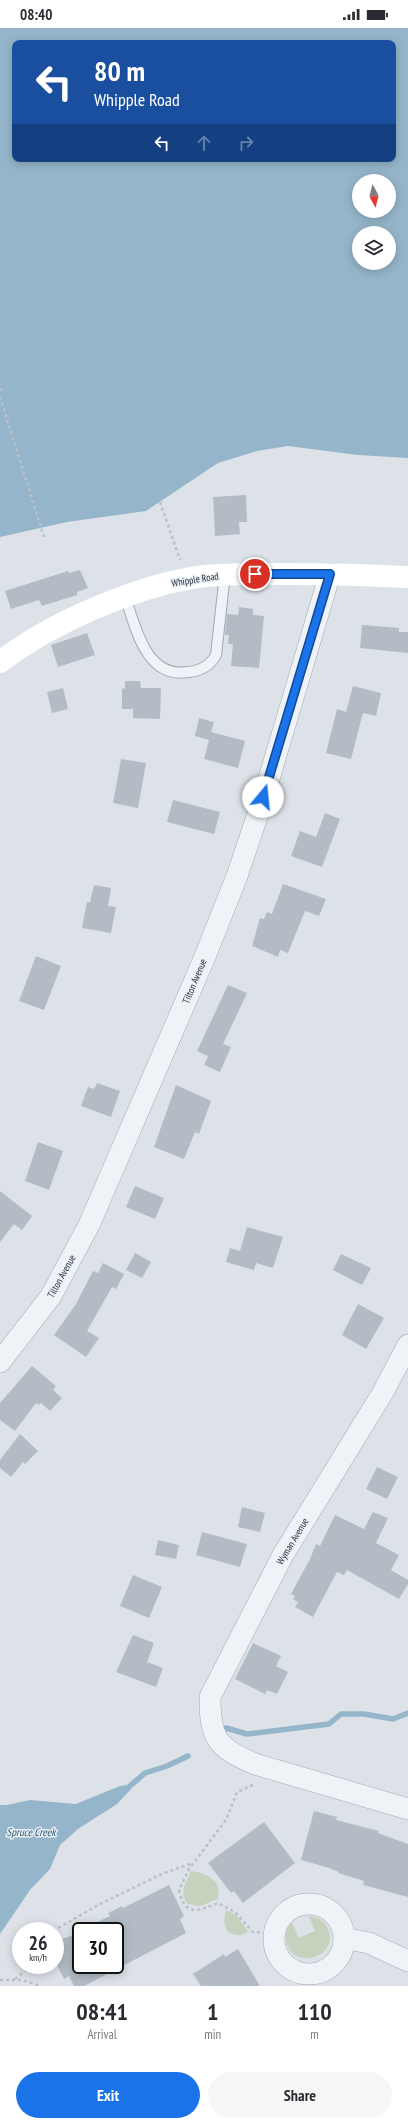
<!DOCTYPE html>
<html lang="en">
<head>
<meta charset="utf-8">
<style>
  :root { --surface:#fff; --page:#f7f7f7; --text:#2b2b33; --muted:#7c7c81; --accent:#1a73e8 }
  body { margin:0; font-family:"PT Sans Narrow",sans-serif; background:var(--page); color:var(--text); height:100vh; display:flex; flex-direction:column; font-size:15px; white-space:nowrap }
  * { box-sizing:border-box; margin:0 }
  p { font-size:13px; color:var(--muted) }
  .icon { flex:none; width:22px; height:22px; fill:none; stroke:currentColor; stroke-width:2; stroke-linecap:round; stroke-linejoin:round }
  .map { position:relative; height:1958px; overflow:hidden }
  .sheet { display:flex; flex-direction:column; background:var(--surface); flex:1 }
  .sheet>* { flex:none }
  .guide { position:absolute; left:12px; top:12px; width:384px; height:122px; border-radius:8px; box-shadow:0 2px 10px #0003; background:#1a4fa0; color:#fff; overflow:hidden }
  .needle { width:26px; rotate:173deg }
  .controls { position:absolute; left:352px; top:146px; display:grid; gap:8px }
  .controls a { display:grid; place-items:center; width:44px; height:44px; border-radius:50%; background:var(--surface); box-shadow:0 2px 10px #0003; font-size:20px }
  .speed { position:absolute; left:12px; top:1894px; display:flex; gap:8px; font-size:20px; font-weight:700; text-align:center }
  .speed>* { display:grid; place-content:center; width:52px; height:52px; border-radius:50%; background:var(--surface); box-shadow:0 2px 10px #0003; line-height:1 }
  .speed small { font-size:10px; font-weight:400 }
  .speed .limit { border:2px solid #111; border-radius:6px; background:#fff; color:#111 }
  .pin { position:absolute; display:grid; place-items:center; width:34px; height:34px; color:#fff; margin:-17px; border:2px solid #fff; border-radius:50%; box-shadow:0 1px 4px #0007 }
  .me { position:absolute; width:44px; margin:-22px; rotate:17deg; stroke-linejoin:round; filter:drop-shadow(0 0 3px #0008) }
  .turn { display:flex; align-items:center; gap:14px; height:84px; padding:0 16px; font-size:18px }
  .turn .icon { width:52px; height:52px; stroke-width:2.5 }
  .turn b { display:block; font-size:28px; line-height:34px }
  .lanes { display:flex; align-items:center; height:38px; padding:0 16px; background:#0003; justify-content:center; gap:20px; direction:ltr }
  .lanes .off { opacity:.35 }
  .eta { display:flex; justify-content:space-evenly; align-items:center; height:68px; text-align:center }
  .eta b { font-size:24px; font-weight:800; line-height:28px }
  .primary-button { display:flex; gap:8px; margin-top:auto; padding:8px 16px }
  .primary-button a { flex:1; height:46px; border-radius:24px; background:var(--accent); color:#fff; font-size:16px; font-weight:800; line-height:46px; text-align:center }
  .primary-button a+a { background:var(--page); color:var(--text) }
  .status { display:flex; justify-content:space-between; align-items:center; height:28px; padding:0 20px; background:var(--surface); direction:ltr }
  .status svg { height:11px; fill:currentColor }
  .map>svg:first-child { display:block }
</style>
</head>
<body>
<div class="status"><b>08:40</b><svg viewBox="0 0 49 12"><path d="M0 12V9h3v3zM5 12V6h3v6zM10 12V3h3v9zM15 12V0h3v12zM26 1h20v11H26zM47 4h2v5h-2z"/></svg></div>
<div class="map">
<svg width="408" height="1958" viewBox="0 0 408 1958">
  <rect width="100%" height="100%" fill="#dce2e8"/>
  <path fill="#c5d2bd" d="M191,1843C207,1845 222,1852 218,1871L200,1878L188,1876C178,1864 186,1856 191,1843Z
    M226,1882L237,1888L248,1903C242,1909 233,1908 227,1903L224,1893Z
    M309,1888C317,1889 325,1892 328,1901C340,1930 291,1944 286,1912C285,1905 287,1899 292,1895L299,1910L315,1903Z"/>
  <path fill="#95b5ca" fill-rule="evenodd" d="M0,0H408V430L358,427L288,418L257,423L218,435L146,483L67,494L0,509ZM15,15H393V131H15ZM359,153H389V183H359ZM359,205H389V235H359Z
    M126,1757L131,1761L117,1776L78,1801L60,1817L50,1841L30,1862L0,1906V1777H7L30,1772L76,1776L120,1758Z"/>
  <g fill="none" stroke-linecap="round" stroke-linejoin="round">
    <path stroke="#95b5ca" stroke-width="5.5" d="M226,1700L247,1706L329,1696L341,1686H364L393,1691L408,1685
      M123,1764L145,1745L167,1738L188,1728"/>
  </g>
  <path fill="#b3bcc5" d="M246,467L247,494H239L240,506L215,508L213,469Z
    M80,542L88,560L77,564V567L42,578L39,572L11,581L5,563L68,543L69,545Z
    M239,579L253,581V587L264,588L259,640L231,638L233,616H228L229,607H225L227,586L238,587Z
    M362,597L399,600V604H408V625L360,620Z
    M87,605L95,627L58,639L51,617Z
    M125,653H140L141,660H161L160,691L133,690V681H122V661L125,660Z
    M353,658L381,665L376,688L363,685L351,731L326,725L337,681L346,684Z
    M63,660L68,681L52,685L47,664Z
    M199,690L214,694L211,704L245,713L238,740L204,731L209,712L195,708Z
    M121,731L146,735L138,780L113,775Z
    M173,772L220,784L214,806L167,794Z
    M325,785L340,791L322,839L291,828L300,803L316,809Z
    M283,856L326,871L319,888L305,883L288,925L280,922L278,929L252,918L260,890L264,891L267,884L272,886Z
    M94,857L111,860L108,878L116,879L111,905L82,900L87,874H90Z
    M36,928L61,938L44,982L19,973Z
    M228,957L247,965L223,1016L231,1019L220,1044L204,1037L208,1028L197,1023Z
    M97,1055L120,1063L111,1089L81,1078L88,1059L94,1061Z
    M176,1057L211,1073L199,1106L195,1104L184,1131L154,1119Z
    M38,1114L63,1123L49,1162L25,1153Z
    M135,1158L164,1170L155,1191L126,1179Z
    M0,1163L32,1188L22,1202L14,1196L0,1214Z
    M247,1199L283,1209L273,1240L256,1235L254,1242L226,1234L230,1220L240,1223Z
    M135,1225L151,1234L142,1250L126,1242Z
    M341,1226L371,1240L362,1257L333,1242Z
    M103,1235L124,1246L116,1261L112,1259L87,1303L99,1310L86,1329L54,1307L76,1276L93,1243L98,1245Z
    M358,1276L384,1290L366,1321L342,1307Z
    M32,1338L56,1358L53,1362L62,1370L50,1383L41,1375L39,1377L36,1375L15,1403L0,1392V1375Z
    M20,1406L38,1423L25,1436L23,1434L11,1449L0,1440V1432Z
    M377,1439L398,1449L387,1471L366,1461Z
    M242,1479L265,1485L260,1504L238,1499Z
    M373,1484L388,1490L376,1515L399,1527L391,1542L408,1552V1556L399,1571L347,1542L344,1547L337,1544L313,1589L295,1579L298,1574L293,1571L295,1568L291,1566L310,1531L316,1516L320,1518L335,1487L364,1501Z
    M202,1504L247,1516L240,1539L196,1527Z
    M158,1512L179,1517L176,1531L155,1527Z
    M133,1547L162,1559L149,1590L120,1578Z
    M133,1607L154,1615L147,1634L163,1640L156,1659L116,1644Z
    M253,1615L281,1628L276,1638L288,1644L277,1666L267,1662L265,1666L235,1651Z
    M314,1783L337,1789L336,1792L379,1803L378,1805L408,1816V1869L363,1857L364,1853L338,1845L339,1844L326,1839L301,1832Z
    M264,1794L295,1835L243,1875L234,1863L231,1865L208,1835Z
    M169,1857L184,1888L180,1891L186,1905L84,1958H74L69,1948L64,1951L55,1933V1914L81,1904V1937H115V1903H79L110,1888L108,1885L122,1878L123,1880Z
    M238,1921L260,1958H201L193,1946L224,1926L225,1929Z"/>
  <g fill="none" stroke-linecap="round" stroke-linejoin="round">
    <defs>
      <path id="lane" d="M125,569C136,600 146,651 188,644C200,643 210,638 216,627L225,546"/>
      <path id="street" d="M408,1317L382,1366L283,1527L210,1669C210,1711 217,1720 255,1736L408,1781
        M0,1334L51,1268L89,1197L204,931L237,848L262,774L330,546
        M274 1911a35 35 0 1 1 70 0a35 35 0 1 1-70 0Z
        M344,1910L369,1915L408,1933"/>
    </defs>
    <use href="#lane" stroke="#a1aab2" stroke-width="12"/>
    <use href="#street" stroke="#a1aab2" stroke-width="22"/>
    <path stroke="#bac0c6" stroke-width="2.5" stroke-dasharray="3 3" stroke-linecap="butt" d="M0,362L5,361
      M0,369L44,509
      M160,474L180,532
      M253,1757L237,1764L226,1792L189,1841L179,1862C185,1888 197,1884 218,1875L235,1884L253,1904L275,1905
      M53,1903L98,1877L164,1845L193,1835
      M15,1951L33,1937
      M0,1952H22L41,1958"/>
    <use href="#lane" stroke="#eff2f6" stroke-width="10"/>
    <use href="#street" stroke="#eff2f6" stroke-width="21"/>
    <path stroke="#fff" stroke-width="22" d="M0,634C52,594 140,556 205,548C234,545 264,546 293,546C331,546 370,547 408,549"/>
  </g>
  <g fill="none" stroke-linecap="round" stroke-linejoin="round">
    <defs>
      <path id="route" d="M255,546H330L263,769"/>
    </defs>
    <use href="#route" stroke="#114b97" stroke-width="10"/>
    <use href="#route" stroke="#1a73e8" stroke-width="7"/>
  </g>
  <g text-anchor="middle" stroke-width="3" stroke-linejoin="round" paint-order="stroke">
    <g font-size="10" fill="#25323f" stroke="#ecf1f5">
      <text transform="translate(195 551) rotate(-9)" y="4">Whipple Road</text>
      <text transform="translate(194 953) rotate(-67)" y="4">Tilton Avenue</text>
      <text transform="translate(61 1248) rotate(-61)" y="4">Tilton Avenue</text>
      <text transform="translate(292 1513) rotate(-59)" y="4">Wyman Avenue</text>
    </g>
    <g font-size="11" font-style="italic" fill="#2d5675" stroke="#ecf1f5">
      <text x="31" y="1808">Spruce Creek</text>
    </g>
  </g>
</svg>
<div class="controls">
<a><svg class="needle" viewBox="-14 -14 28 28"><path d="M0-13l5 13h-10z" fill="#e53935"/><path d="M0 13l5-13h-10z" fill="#7c7c81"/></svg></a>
<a><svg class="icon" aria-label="layers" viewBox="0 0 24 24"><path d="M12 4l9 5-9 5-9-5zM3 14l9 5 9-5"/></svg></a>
</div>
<div class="speed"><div>26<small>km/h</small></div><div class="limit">30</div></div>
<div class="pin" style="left:255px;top:546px;background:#d93025"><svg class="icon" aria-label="arrive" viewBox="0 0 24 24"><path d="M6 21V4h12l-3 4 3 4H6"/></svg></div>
<svg class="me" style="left:263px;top:769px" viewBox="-20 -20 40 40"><circle r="19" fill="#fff"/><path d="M0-13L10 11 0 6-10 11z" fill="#1a73e8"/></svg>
<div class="guide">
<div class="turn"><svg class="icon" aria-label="left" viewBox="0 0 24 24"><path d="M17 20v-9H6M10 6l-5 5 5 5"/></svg><div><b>80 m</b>Whipple Road</div></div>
<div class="lanes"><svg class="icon" aria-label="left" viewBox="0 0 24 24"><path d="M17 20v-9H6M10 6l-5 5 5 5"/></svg><svg class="icon off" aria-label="ahead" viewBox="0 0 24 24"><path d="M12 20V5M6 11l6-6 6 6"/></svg><svg class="icon off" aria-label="right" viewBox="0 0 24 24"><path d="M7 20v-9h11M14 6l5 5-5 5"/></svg></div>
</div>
</div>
<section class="sheet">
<div class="eta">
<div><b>08:41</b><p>Arrival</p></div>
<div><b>1</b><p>min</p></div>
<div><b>110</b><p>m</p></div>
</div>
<div class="primary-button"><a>Exit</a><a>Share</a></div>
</section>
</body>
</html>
